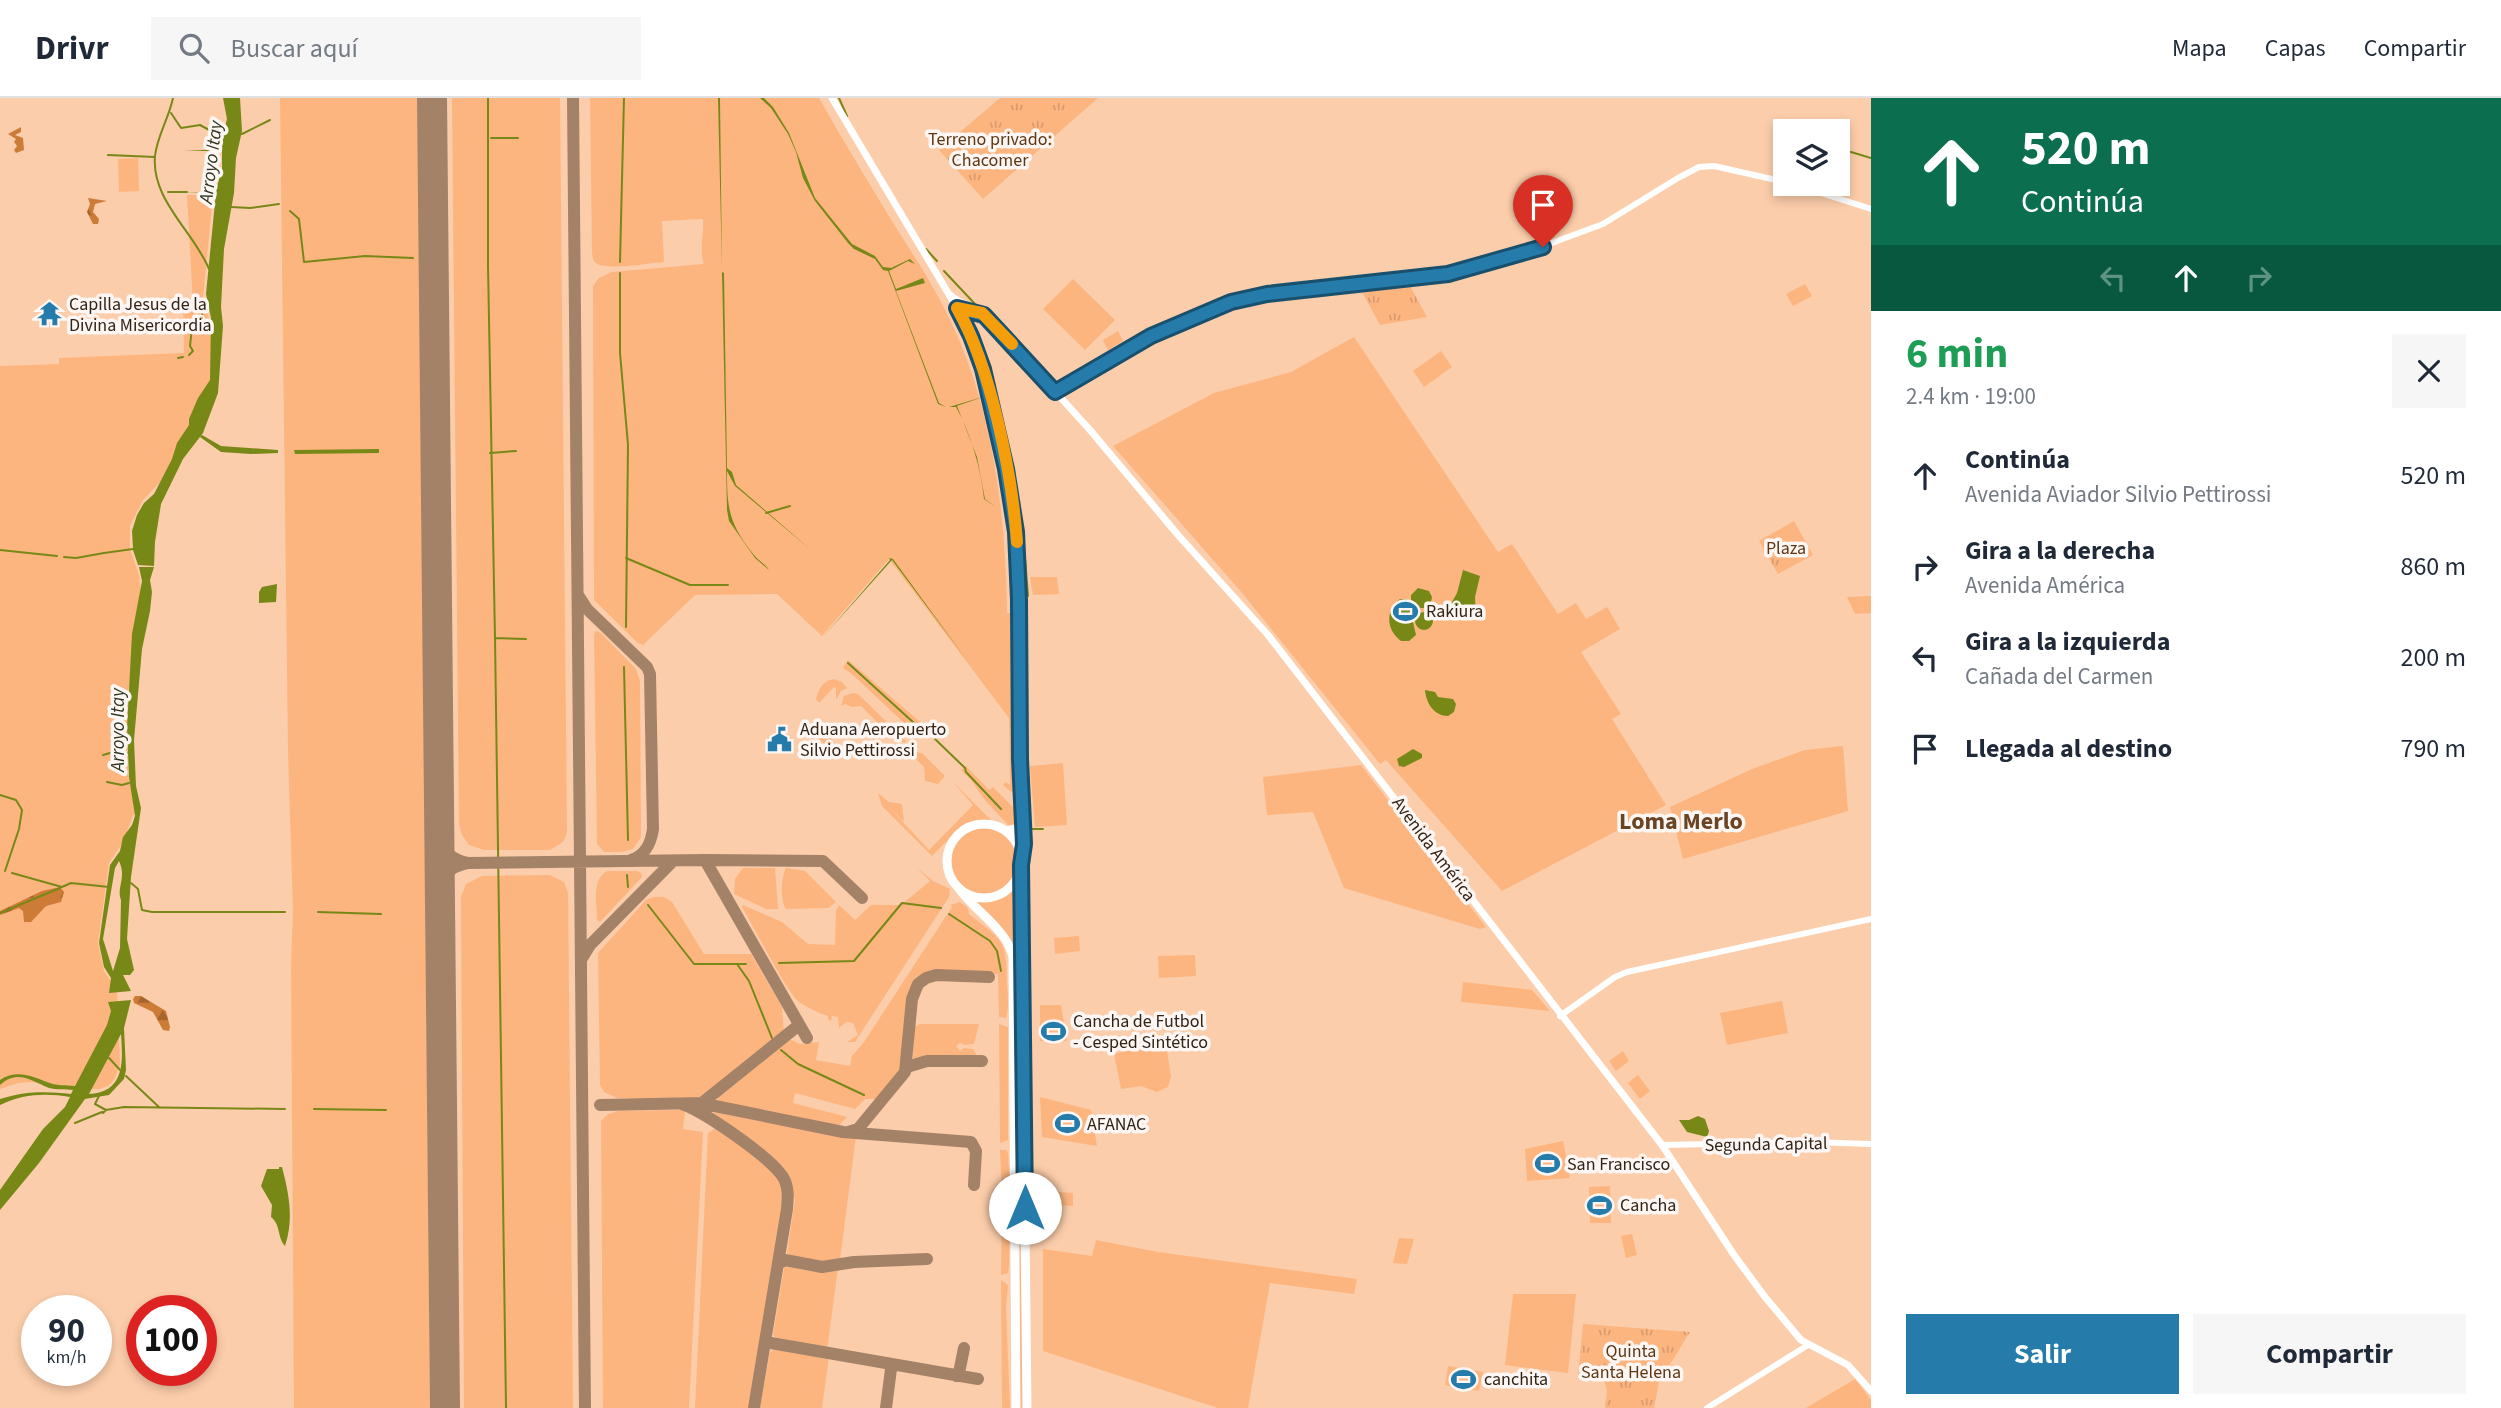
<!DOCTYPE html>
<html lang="es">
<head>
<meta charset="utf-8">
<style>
  :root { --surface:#fff; --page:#f6f6f7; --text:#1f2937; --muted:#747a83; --line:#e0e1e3; --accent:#257baa }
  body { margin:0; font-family:"Source Sans 3",sans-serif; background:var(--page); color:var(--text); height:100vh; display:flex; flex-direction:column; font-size:26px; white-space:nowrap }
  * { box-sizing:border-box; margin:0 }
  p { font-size:23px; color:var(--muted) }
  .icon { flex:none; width:38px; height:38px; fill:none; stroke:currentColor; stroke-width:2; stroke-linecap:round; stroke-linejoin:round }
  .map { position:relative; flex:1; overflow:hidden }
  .details { display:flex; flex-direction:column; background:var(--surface); width:630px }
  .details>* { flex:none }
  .guide { background:#0b6e4f; color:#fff; overflow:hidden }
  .tools { position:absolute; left:1773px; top:21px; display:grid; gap:14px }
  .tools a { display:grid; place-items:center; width:77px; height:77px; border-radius:0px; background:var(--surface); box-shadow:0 4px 10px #0003; font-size:35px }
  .speed { position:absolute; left:21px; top:1197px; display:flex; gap:14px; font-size:35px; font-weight:700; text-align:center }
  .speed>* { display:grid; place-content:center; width:91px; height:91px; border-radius:50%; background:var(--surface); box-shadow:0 4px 10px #0003; line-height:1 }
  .speed small { font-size:18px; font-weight:400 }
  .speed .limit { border:10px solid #d22; background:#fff; color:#111 }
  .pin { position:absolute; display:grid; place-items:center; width:60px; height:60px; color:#fff; margin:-72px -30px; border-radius:50% 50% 50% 0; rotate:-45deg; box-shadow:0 0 7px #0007 }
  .pin .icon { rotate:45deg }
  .me { position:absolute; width:77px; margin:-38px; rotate:0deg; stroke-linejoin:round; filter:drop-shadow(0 0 5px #0008) }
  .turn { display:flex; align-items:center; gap:24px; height:147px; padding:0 35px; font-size:32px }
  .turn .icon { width:91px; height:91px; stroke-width:2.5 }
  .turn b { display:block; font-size:49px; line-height:60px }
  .lanes { display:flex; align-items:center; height:66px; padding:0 35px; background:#0003; justify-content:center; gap:35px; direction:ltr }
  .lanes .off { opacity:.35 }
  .round { display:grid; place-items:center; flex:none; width:74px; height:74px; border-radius:0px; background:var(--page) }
  .overview { display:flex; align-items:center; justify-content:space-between; height:119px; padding:0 35px }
  h1 { font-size:42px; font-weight:700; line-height:52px; color:#1e9e55 }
  .action { display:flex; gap:14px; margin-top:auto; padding:14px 35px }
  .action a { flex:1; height:80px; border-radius:0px; background:var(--accent); color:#fff; font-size:28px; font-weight:700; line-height:80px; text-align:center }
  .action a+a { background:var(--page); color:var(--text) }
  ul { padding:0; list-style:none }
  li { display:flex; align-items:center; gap:21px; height:91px; padding:0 35px }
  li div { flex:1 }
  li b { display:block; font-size:26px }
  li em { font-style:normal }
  header { display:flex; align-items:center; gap:42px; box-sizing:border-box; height:98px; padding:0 35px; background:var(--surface); border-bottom:2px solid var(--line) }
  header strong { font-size:33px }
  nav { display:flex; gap:38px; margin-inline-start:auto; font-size:24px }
  .search { width:490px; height:63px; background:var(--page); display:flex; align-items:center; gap:18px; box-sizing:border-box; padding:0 24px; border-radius:0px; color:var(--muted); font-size:26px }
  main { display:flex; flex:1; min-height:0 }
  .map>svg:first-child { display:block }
</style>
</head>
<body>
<header>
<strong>Drivr</strong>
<div class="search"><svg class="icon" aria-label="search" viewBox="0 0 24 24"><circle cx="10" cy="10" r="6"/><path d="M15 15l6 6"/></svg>Buscar aquí</div>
<nav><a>Mapa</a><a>Capas</a><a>Compartir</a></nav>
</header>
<main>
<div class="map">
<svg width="1871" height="1310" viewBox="0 0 1871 1310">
  <defs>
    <pattern id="forest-firs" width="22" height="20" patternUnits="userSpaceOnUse" patternTransform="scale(1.75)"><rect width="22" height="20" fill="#cd7c37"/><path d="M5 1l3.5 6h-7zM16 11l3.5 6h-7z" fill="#a7652d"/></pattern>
    <pattern id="park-tufts" width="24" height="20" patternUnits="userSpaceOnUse" patternTransform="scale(1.75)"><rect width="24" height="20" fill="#fcb57f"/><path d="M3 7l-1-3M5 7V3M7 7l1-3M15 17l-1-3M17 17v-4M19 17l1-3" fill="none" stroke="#d99b6d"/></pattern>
  </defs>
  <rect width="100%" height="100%" fill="#fccdaa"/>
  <path fill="#fcb57f" d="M280,0H418L430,1310H294L291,869L293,813L288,654Z
    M452,0H560L567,735L563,744L550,752H484L469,747L462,737L459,727Z
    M590,0H819C843,43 869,85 895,128C919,165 943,203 960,244C995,329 1006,424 1007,515H1016L1018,696L1010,693L1003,687L1006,684L1010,687L1009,620L889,461L822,538L777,496L695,497L643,547L638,545L594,502L593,188L599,180L612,174L704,166C699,152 704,136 703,121L662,123L664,164C650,165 606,173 596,165C592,162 593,159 592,155Z
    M138,60L139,93L119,94L118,61Z
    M187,97H213L203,200L213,235V285L161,383L143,402L130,428V451L139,477L141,498L127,603L128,675L134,701V715L123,744L109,765L98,845L104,873L117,892L120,967L114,982L108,988L99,991H77L32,984L18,985L0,991V268L59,266V260L184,255L183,207H193Z
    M1073,181L1115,222L1085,252L1043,211Z
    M1805,186L1812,198L1793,208L1786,196Z
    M1118,233L1123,243L1108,252L1103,242Z
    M1354,239L1498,454L1512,446L1558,516L1576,505L1586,521L1607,509L1620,531L1581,554L1621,616L1612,621L1666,707L1502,793L1386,662L1380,666L1243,496L1113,348L1214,295L1291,274Z
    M1441,253L1452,269L1424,289L1413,273Z
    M1030,479H1057L1059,496L1033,497Z
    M1871,498V515L1855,516L1847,499Z
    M596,533L600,534L636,571L640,583L641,739L633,751L622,754H604L597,746L594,536Z
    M848,562L925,628L923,638L920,640L852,576L843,570Z
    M834,581L842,584L847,590L841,593L836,602V590L834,589L819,605L816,601C819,591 822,583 834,581Z
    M853,595L858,596L907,644H897L861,608L852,609L845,606L841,608L844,598Z
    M817,634L827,637L835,645L836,659L819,640Z
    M1843,648L1848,713L1683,761L1670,709L1752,671L1805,652Z
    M908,653L922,655L945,678L938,686L925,683L924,669Z
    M1063,665L1067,727L1035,729L1030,668Z
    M1361,667L1374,684L1486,829L1480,831L1344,790L1313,714L1267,717L1263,679Z
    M966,668L989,692L993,689L1016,712L1015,726L1008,727L984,701L971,682L961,672Z
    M952,683L993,724C965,722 951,739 932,758L882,708L878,695L889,704L902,706L904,724L886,706L929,752L973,707Z
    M950 762a34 34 0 1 1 68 0a34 34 0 1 1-68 0Z
    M916,769L933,783L950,791L949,799L855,944H847L858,937L853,925L846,924L839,930L838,919L832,918L831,923L828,922V918C821,916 806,909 799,904C788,896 752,826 742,809L743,807L782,824L808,846L835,847L836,812L839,807L855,822L871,807H901L930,783Z
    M743,770H775L778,811H766L734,796L735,781Z
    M786,770L805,773L836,804L828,810L786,811C780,802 781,780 786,770Z
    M607,773H637L641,775L642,779L600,824L597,822C597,806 591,782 607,773Z
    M550,777L564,784L568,795L573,1310H464L461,799L466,786L482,778Z
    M1019,781L1024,1310H1019L1015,858L969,800C990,805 1008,800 1019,781Z
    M654,799H664L672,804L704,856H751L782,909L784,935L781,939L709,999L701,1002L617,1000L604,994L600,987L598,855L646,802Z
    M960,804L968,810L969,816C1003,843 1007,841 1007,886C1008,897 1009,910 1006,920L999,919L998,876L927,874C898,894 909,936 902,966C900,978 884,992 877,1001H865L855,1011L795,995L793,1005L847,1019L836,1030L717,1005L718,999L789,941L800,946L819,944L816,962L850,968L852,958L864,944L952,809L950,807Z
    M1079,838L1080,853L1055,856L1054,840Z
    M1195,857L1196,878L1159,880L1158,858Z
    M1463,884L1532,892L1550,913L1461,904Z
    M1782,903L1788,935L1727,947L1720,915Z
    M1040,907H1061L1067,943H1040Z
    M920,926H979L974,946L964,947L960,945L956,948L960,953L964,950L973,951L976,956L973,959L929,960L913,964L914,929Z
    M999,926L1008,929V1042L1000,1045Z
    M1155,940L1166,947L1171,978L1168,989L1157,994L1141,988L1121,991L1114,956L1132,951L1143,942Z
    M1623,953L1629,963L1616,973L1609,963Z
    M1638,977L1650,993L1640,1001L1628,985Z
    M1040,999L1091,1012L1097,1048L1042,1039Z
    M719,1011L856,1038L840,1162C822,1165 801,1169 787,1155L795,1102L789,1078L783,1069L713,1015L715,1012Z
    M683,1012L685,1015L683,1031L703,1034L689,1310H603L601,1023L608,1016L618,1013Z
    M717,1029L724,1031L777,1076L782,1086L785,1099L750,1310H695L708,1035Z
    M1563,1043L1570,1080L1527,1083L1525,1051Z
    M1000,1052H1006L1008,1055L1010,1093L1006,1097H1002Z
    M1610,1088L1611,1125H1590L1589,1089Z
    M1045,1093L1073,1095V1108L1044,1106Z
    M1002,1102H1009L1010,1105L1009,1168L1008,1175L1001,1177Z
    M1632,1136L1637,1157L1626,1160L1621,1138Z
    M1399,1140L1414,1141L1407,1166L1393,1165Z
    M1096,1142L1158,1154L1357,1181L1354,1196L1270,1185L1248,1310H1218L1043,1253V1151L1092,1158Z
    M789,1165L814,1170H838L827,1252L780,1243L773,1237L784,1170Z
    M1001,1182L1008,1187L1006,1210L1010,1310H1002Z
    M1513,1196H1576L1568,1275L1505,1267Z
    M778,1249L829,1258L822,1310H760L770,1254Z
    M1448,1268L1483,1274L1479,1293L1445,1287Z
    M1855,1281L1871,1302V1310H1806Z"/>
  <path fill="url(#forest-firs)" d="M21,29V34L15,37L23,40L24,52L16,55L14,52L17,48L14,44L16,41L8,36Z
    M88,100L107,103L95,106L93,114L99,121L98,126H93L87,114L90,106Z
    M60,789L64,794L61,804L46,808L31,824H24L23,813L19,810L0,817V813L42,793Z
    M135,898H141L166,913L170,929L169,933L163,932L153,914L134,905L133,901Z"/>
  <path fill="url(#park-tufts)" d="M1000,0H1098L983,101L939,52Z
    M1410,188L1427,219L1380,227L1362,194Z
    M1794,423L1813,457L1778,476L1759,443Z
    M1583,1226L1690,1234L1659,1284L1654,1310H1605L1607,1292L1604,1283L1578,1278Z"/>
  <path fill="#788817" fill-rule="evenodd" d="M223,0H240L242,33L236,60L234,95L224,151L221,209L223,228L218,295L203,335L183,361L161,406L155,444L154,468L138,467L133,452L104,456V454L133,450L132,433L137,417L144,405L154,396L172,361L177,345L189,327V321L198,300L210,282L211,220L206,196L216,94L185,95L216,93L222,70V53H184L222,51L223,37L227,21Z
    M718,0H720L722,171Z
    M760,0H764L773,9L789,35L815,100L852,146L875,158L883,169L891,170L910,161L915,166L908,163L889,173L896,191L923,180L925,185L896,193L939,305L946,309L938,306L888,173L883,172L875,161L854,151L848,145L815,103L803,80L796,54L788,36L771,10Z
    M722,174L724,175L727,370L732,374L736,387L811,452L735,388L727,373C727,411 729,426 754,457C759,463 765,466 769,472L755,460L729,423L727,412Z
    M986,298L957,308L977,359L985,401L996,409L984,401C981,371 971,336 956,309H949Z
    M202,337L221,348L278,352V355L251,356L221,354L200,339Z
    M379,351V355L295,356L294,352Z
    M889,460L893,461L966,561L892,462L823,539L890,462Z
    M139,469H154L150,482L152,494L150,513L142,551L134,642L136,688L141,710L131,779L127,841L134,872L130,877H123L131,893L109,895L111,880L104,869L99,845L110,767L120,753L123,739L132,727L135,718L129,679L127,629L132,536L142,483ZM119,763C127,780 116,789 121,802L120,850L113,873L103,841L115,770Z
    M1463,472L1480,478L1475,499L1476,519L1459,516L1448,511L1457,495Z
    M277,486L276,504L259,505V494L262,489Z
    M1418,490L1429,493L1432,499L1430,510H1417L1411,504V497Z
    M1400,501H1407L1414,514L1413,524L1416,537L1409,543H1401C1386,532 1385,513 1400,501Z
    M1415 523a9 9 0 1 1 18 0a9 9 0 1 1-18 0Z
    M1425,592L1435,594L1438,599L1453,601L1456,606L1454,614L1448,618C1434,618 1426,605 1425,592Z
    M1413,651L1422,656V660L1404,669L1399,668L1397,661Z
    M131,902L124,930L126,972L124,981L109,997L85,1001L39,1065L0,1112V1092L43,1031L65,1009L70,999C45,995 23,996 0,1007V1001C24,993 47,993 71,996L73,992C66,991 56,992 49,990C31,983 18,971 0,987V982C16,971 32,978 47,984C56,988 66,987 75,988L107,927L111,913L108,904ZM121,936C123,964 125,994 89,996Z
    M1698,1018L1705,1021L1709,1033L1707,1039L1687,1034L1679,1022H1689Z
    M279,1069H282C289,1096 294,1121 285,1148C277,1139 281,1127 271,1119L272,1107L261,1088L267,1071H279Z"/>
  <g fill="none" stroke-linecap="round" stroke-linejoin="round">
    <path stroke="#788817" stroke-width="2" d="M173,0C169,20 157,38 155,58C151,102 194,134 209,171
      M488,0V168L495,540L526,541
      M839,0L847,18
      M171,15L181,30L200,27L224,40
      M242,36L270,22
      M491,40H518
      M1840,55L1851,54L1871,60
      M108,57L155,59
      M168,94H187
      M231,109L250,110L279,106
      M290,113L299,121L304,164L365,158L413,160
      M926,151L937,163
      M620,164L624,0
      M944,173L975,206L983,211
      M620,175V255L628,347L626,529
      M989,215L1013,242
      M189,257L193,253L190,248L192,229L203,221L201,212L209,205
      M178,260L183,259
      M490,355L516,353
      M766,415L790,408
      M0,452L57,458
      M64,459L76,460L104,455
      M626,460L690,487H728
      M1025,460L1028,498
      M495,540L506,1310
      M848,565L925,635
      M624,569L628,742
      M935,641L965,670L966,674L1001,711
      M103,657L110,655H129
      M107,684L122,687L129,685
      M0,697L16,702L22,712L19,731L5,773
      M1030,731H1043
      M12,775L62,789L71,785L109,789
      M627,777L628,789
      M131,785L138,791L142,812L152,814H285
      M648,807L694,866H746
      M318,814L381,816
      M0,815L60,790
      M949,816L990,843L997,853L1001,873
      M779,865L854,863L902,805L941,810
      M737,866L749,883L772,940
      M781,952L798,966L864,997
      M109,960L122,974
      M126,978L160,1010
      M99,998L95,1006L106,1012L124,1009L285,1011
      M314,1011L386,1012
      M75,1025L102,1014L103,1015L106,1012"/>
    <path stroke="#a48268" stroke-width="12" d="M573,0L585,1310
      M578,497L587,511L647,569L650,576L653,731C651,745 646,757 631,762
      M439,739C443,754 452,762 468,765C455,768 443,773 440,788
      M705,762L823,763L862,800
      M468,765L705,762L807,940
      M582,860L590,847L673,763
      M907,969L927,963H982
      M682,1006C705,1014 770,1059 783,1079C789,1089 788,1100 787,1111L754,1310
      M600,1007L702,1005L799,927
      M693,1007L715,1008L843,1034L971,1044L976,1053L974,1087
      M848,1034L858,1031L905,974L912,901L918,886L926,880L936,877L989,879
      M778,1166L785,1162L822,1169L854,1164L927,1161
      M771,1245L978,1281
      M956,1278L959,1275L964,1250
      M886,1310L891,1271L895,1267"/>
    <path stroke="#a48268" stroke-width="30" d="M432,0L445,1310"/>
    <path stroke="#fff" stroke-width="6" d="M1793,86L1871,111
      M1055,294L1151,238L1214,210L1267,196L1448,176L1533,152L1603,126L1678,80L1699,69L1714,68L1785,84
      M1560,918L1615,879L1627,874L1871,821
      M1662,1047L1812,1044L1871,1046
      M1707,1310L1808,1247"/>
    <path stroke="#fff" stroke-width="7" d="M950,197L960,204L977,211L996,228L1090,332L1178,437L1268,537L1662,1047L1734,1157L1765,1199L1801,1242L1848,1267L1871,1293"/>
    <path stroke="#fff" stroke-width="7" d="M832,0L963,220L977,254L993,309L1006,371L1016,434L1019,502L1020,661L1024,746L1021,761
      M1005,732L1017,730L1020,722"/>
    <path stroke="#fff" stroke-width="9" d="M947 763a37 37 0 1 1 74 0a37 37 0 1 1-74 0Z
      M1021,767L1027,1310
      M958,789C974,813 1007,831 1013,859L1016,1310"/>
  </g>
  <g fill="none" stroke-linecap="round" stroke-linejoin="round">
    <defs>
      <path id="route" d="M1025,1110L1021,767L1024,746L1020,661L1019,502L1016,434L1006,371L983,271L971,238L957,210L984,217L1055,294L1151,238L1231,204L1267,196L1448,176L1543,149"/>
    </defs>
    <use href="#route" stroke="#18506e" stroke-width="18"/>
    <use href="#route" stroke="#257baa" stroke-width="12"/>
    <path stroke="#f59e0b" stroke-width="12" d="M1012,246L982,215L957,210C991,269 1012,376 1017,444"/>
  </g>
  <defs>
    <symbol id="temple-bare" viewBox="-9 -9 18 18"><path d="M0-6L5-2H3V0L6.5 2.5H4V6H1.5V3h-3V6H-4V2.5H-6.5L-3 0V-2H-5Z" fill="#257baa" stroke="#fcf7f4" stroke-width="2.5" paint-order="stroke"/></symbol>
    <symbol id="stadium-bare" viewBox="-9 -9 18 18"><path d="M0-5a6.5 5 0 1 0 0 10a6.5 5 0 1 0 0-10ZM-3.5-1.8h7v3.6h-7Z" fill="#257baa" stroke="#fcf7f4" stroke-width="2.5" paint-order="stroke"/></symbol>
    <symbol id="civic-bare" viewBox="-9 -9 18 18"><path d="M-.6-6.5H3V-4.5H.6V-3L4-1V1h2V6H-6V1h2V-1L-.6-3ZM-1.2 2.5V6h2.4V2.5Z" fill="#257baa" stroke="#fcf7f4" stroke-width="2.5" paint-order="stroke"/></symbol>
  </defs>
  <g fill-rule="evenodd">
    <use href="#temple-bare" x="32" y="198" width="35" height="35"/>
    <use href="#stadium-bare" x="1388" y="496" width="35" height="35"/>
    <use href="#civic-bare" x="762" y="624" width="35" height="35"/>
    <use href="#stadium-bare" x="1036" y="916" width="35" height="35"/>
    <use href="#stadium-bare" x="1050" y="1008" width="35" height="35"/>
    <use href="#stadium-bare" x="1530" y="1048" width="35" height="35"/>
    <use href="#stadium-bare" x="1582" y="1090" width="35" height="35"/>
    <use href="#stadium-bare" x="1446" y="1264" width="35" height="35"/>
  </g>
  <g text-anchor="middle" stroke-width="7" stroke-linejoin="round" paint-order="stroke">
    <g font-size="18" fill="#603612" stroke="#fcf7f4">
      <text x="990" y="47">Terreno privado:<tspan x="990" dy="21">Chacomer</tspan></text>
      <text x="1786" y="456">Plaza</text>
      <text x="1631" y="1259">Quinta<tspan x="1631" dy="21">Santa Helena</tspan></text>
    </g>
    <g font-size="18" fill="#342315" stroke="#fcf7f4" text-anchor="start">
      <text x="69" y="212">Capilla Jesus de la<tspan x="69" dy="21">Divina Misericordia</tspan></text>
      <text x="1426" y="519">Rakiura</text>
      <text x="800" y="637">Aduana Aeropuerto<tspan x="800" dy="21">Silvio Pettirossi</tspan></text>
      <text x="1073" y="929">Cancha de Futbol<tspan x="1073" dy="21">- Cesped Sintético</tspan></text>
      <text x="1087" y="1032">AFANAC</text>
      <text x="1567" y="1072">San Francisco</text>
      <text x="1620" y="1113">Cancha</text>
      <text x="1484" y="1287">canchita</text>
    </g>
    <g font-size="18" fill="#342315" stroke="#fcf7f4">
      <text transform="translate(1434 751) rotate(53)" y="6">Avenida América</text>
      <text transform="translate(1766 1046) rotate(-1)" y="6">Segunda Capital</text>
    </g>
    <g font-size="19" font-style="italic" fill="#30351e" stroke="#fcf7f4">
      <text transform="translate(210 64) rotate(-83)" y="7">Arroyo Itay</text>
      <text transform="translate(117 632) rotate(-90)" y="7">Arroyo Itay</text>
    </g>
    <g font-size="24" font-weight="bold" fill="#6b4424" stroke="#fcf7f4">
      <text x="1681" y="731">Loma Merlo</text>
    </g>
  </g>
</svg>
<div class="tools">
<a><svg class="icon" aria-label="layers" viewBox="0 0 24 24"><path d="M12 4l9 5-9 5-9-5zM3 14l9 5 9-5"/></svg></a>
</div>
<div class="speed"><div>90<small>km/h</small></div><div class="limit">100</div></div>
<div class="pin" style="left:1543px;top:149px;background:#d93025"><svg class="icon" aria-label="arrive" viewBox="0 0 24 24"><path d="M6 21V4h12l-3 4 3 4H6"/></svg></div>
<svg class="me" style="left:1025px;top:1110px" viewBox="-20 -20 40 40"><circle r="19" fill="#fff"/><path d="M0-13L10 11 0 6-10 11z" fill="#257baa"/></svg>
</div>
<section class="details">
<div class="guide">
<div class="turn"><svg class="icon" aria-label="ahead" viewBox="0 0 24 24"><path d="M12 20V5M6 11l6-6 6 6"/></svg><div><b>520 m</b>Continúa</div></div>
<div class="lanes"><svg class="icon off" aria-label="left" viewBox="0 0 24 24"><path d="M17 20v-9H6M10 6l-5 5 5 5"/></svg><svg class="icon" aria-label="ahead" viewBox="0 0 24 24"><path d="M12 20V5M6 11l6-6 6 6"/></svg><svg class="icon off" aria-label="right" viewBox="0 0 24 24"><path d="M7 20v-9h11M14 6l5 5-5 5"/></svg></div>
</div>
<div class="overview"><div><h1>6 min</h1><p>2.4 km · 19:00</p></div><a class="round"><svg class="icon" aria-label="close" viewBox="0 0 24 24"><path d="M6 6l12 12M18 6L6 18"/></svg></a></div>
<ul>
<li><svg class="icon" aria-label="ahead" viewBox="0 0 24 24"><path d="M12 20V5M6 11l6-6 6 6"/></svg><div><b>Continúa</b><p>Avenida Aviador Silvio Pettirossi</p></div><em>520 m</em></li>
<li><svg class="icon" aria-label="right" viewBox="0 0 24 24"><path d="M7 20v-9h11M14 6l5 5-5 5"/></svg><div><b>Gira a la derecha</b><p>Avenida América</p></div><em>860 m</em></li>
<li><svg class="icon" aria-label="left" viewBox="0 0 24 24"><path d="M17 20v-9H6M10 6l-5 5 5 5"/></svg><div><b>Gira a la izquierda</b><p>Cañada del Carmen</p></div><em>200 m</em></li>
<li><svg class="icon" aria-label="arrive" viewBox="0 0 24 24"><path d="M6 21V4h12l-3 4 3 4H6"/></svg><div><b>Llegada al destino</b></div><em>790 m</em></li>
</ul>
<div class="action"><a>Salir</a><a>Compartir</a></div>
</section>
</main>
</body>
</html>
